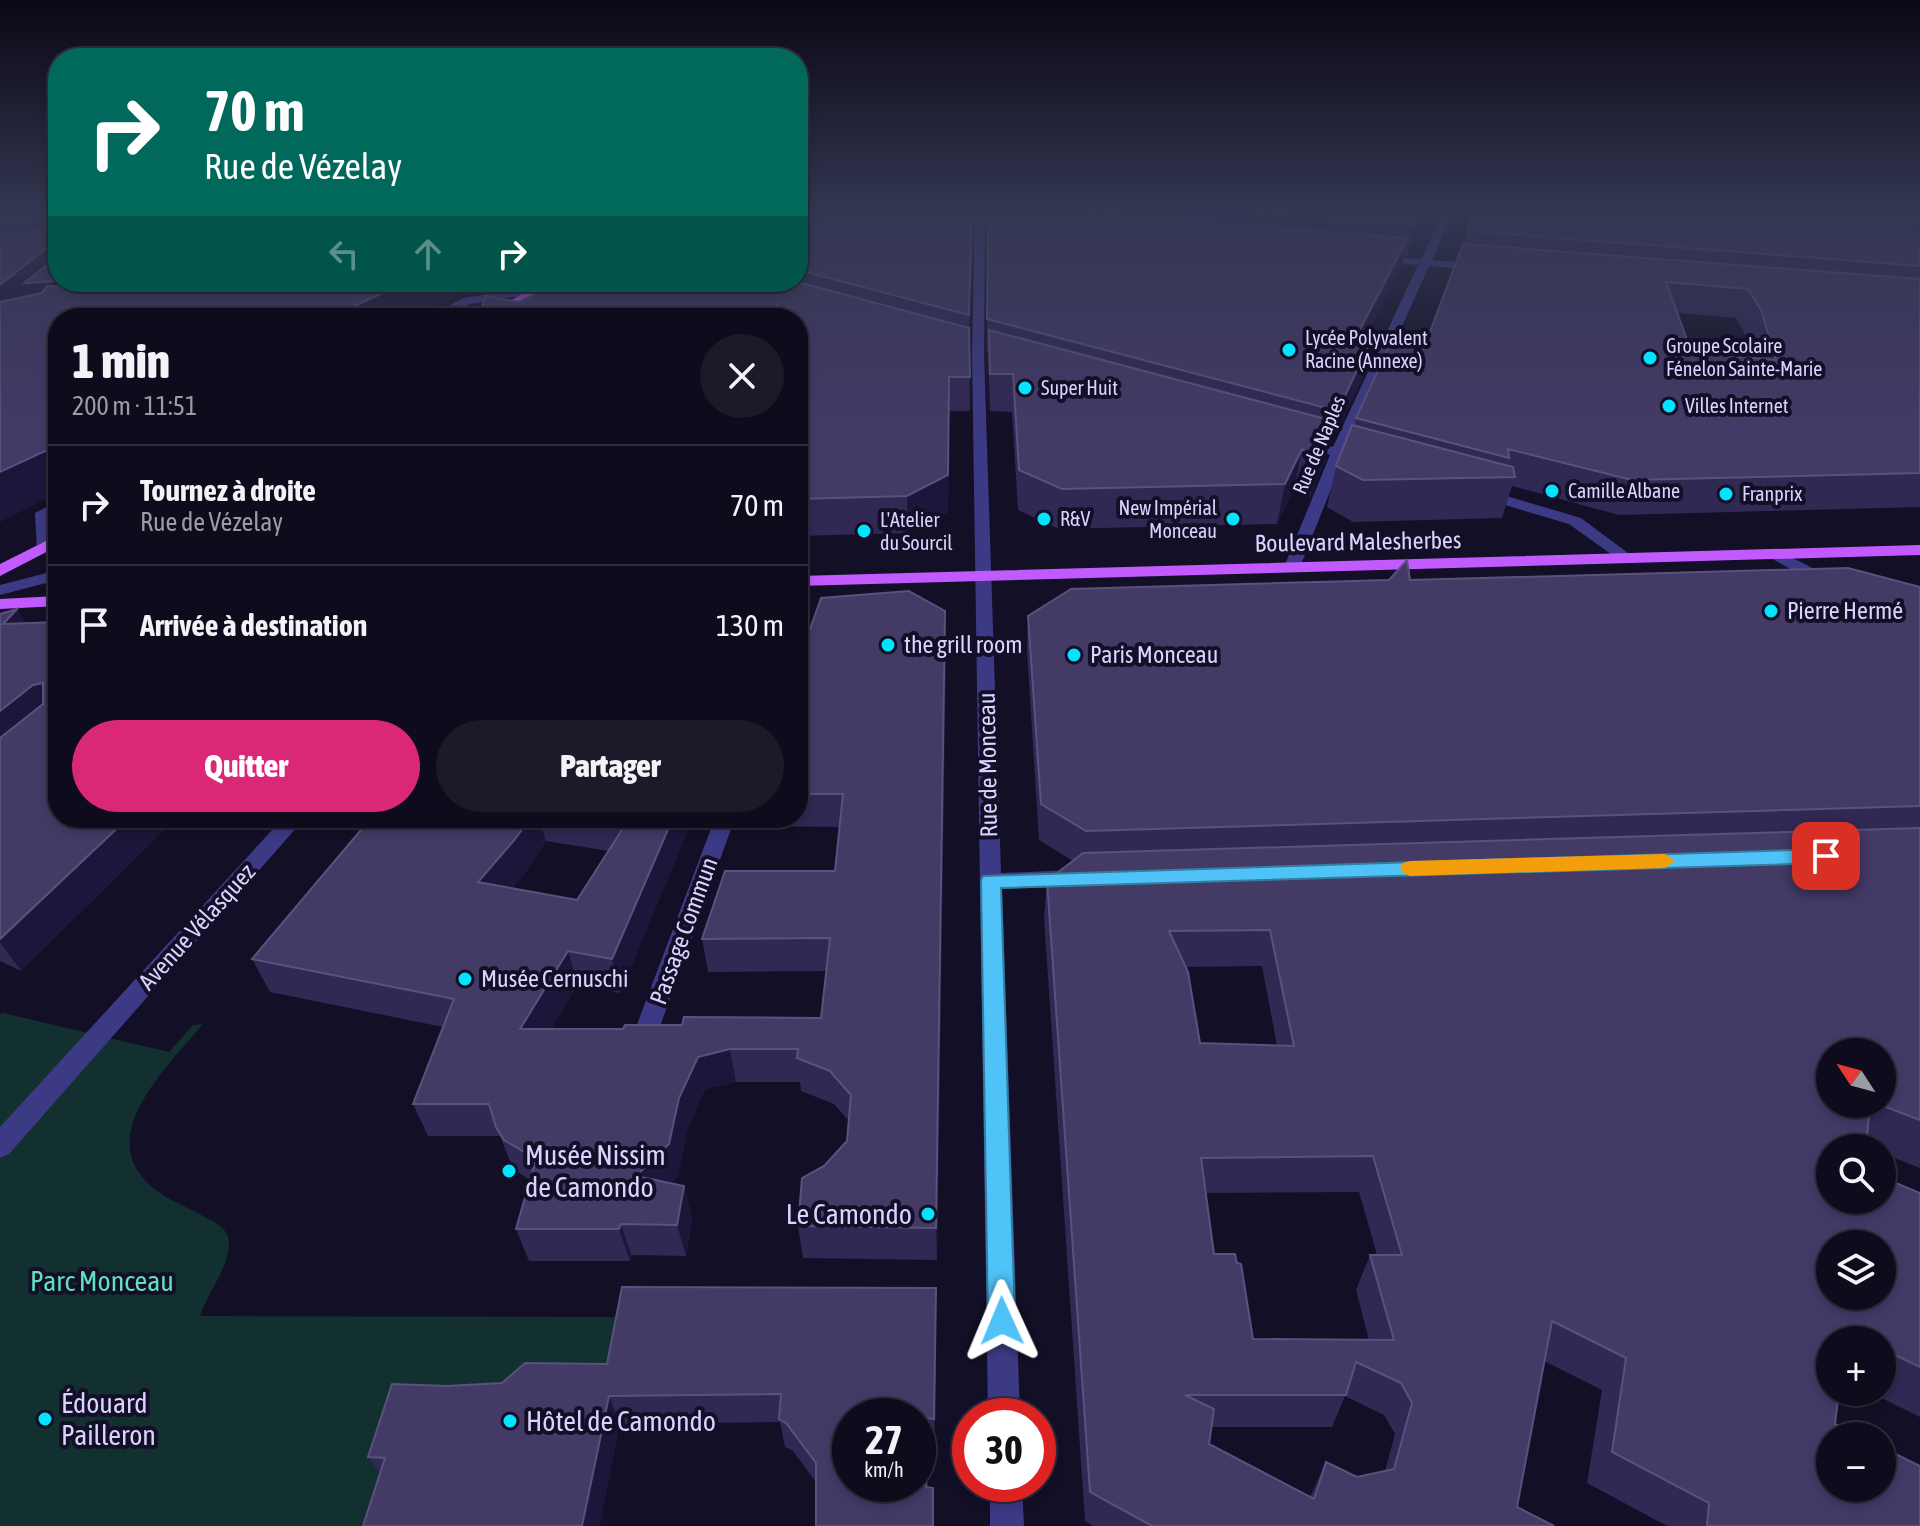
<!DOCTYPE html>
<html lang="fr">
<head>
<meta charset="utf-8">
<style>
  :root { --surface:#0e0b1c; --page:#1c1929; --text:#f1f3f6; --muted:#9b9ba3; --line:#2e2b3b; --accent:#db2777 }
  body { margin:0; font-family:"Asap Condensed",sans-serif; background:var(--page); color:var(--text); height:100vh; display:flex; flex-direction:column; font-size:30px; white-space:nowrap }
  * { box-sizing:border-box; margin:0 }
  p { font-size:26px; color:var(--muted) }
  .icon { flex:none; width:44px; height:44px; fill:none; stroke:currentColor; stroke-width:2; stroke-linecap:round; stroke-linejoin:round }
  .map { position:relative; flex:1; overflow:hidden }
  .drawer { position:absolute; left:48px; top:308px; width:760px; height:520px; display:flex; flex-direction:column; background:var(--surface); border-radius:32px; box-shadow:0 4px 12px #0003,0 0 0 2px var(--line) }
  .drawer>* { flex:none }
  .top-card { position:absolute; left:48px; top:48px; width:760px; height:244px; border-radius:32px; box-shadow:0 4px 12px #0003,0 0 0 2px var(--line); background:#00695c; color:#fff; overflow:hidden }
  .needle { width:52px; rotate:306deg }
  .controls { position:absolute; left:1816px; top:1038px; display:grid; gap:16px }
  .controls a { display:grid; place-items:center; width:80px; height:80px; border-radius:50%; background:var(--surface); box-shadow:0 4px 12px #0003,0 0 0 2px var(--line); font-size:40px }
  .speed { position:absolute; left:832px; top:1398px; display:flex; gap:16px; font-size:40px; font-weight:700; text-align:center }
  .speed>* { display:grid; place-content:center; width:104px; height:104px; border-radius:50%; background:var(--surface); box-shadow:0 4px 12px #0003,0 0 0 2px var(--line); line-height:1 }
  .speed small { font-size:20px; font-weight:400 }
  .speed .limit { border:12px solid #d22; background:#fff; color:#111 }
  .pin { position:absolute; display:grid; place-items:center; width:68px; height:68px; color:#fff; margin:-34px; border-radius:16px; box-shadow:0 4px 12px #0006 }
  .me { position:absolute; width:88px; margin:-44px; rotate:359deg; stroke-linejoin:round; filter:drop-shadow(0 0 6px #0008) }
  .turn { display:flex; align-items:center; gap:28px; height:168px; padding:0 24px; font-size:36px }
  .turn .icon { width:104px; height:104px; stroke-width:2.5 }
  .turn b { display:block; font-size:56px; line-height:68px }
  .lanes { display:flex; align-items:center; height:76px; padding:0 24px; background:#0003; justify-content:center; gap:40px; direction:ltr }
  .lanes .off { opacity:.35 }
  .round { display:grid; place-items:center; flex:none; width:84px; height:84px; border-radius:42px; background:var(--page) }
  .head { display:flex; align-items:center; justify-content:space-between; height:136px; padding:0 24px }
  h1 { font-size:48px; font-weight:800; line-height:60px }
  .cta { display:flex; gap:16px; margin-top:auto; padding:16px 24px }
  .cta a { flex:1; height:92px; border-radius:48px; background:var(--accent); color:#fff; font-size:32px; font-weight:800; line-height:92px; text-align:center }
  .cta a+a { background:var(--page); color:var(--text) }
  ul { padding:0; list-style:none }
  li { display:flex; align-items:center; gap:24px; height:120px; padding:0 24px; border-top:2px solid var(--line) }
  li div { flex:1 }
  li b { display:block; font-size:30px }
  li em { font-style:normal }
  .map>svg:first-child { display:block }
</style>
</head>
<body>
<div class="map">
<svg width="1920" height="1526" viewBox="0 0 1920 1526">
  <rect width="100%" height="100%" fill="#130f26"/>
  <path fill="#12302f" d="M3,1013L169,1052L193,1025L203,1024C171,1063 92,1136 151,1186C166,1199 187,1207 205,1217C215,1222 228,1228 229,1242C230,1266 207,1294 200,1316L632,1317L615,1411L392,1526H0V1014Z"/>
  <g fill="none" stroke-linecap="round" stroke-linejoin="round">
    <path fill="#3d3a85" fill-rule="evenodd" d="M539,286L545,289L538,318H526L532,294L470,304L442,318H427L463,298Z
      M58,501V512L51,515V548L43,553L37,551L35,513Z
      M58,570V580L0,595V585Z
      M715,818H735L654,1043L651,1050L642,1053L633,1050L630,1043Z"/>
    <path fill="#3d3a85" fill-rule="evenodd" d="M975,211H985L984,355L1001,873L1075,870L1083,872L1086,878L1083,884L1075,886L1002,889L1020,1416H988L972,355Z
      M1444,211H1454L1432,260L1481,264L1487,267L1481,270L1429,266L1346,451L1374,461L1367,465L1343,459L1300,567L1292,572L1286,571L1284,567L1330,455L1295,443L1302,439L1333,447L1418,265L1378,262L1372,259L1378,256L1421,259Z
      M1483,489L1581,518L1636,559L1634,562H1622L1569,524L1478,497L1475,494Z
      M1777,550L1832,578L1834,582L1832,586H1820L1771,558V552Z
      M283,818H305L9,1154L0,1158V1127Z
      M990,1484H1022L1024,1526H990Z"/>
    <path fill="#c25bff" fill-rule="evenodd" d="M544,282H559L493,318H478Z
      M58,535V546L0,576V564Z
      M1920,545V555L798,586V576Z
      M58,596V606L0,609V599Z"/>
  </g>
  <path fill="#312854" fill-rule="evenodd" d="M0,211H58V282L0,522Z
    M798,211H972L969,336L970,411H949L948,512L908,533L798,536V318L519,302L798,282Z
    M987,211H1430L1407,255H1404L1401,268L1365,338H1372L1365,372L1330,446H1328L1325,460L1310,497L1294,489L1277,524L1059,529L1018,510L1012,412L990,411L988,352H987Z
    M1920,211V507L1619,515L1512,486L1502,518L1353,522L1327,507L1336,466L1355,425L1356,418L1425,345L1464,244L1467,231ZM1677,313L1736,318L1748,340L1753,358L1692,353Z
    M1410,580L1920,587V1168L1882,1153V1148H1870L1867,1147L1830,1200L1920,1193V1417L1869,1392H1882V1340H1830L1835,1424L1920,1526H1667L1587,1483L1602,1390L1544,1361L1517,1507L1554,1526H1093L1085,1521L1044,918L1047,881L1073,861L1039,840L1027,651L1028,616ZM1262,966L1277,1046L1200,1043L1186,967ZM1882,1052V1104H1830ZM1359,1192L1377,1255H1370L1356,1290L1369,1340L1253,1339L1214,1254L1206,1193ZM1345,1396L1384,1415L1395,1434L1385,1471L1357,1477L1326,1462L1310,1497L1209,1444L1212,1427H1332Z
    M17,609L25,623L58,818H176L21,971L0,961V614Z
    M946,642L937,1260L803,1258L798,1226L824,1166L847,1141L849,1121L834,1104L801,1091L800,1082H736L705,1089L687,1130L678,1176L671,1183L684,1186L692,1218L686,1256L631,1255L630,1261H529L516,1229L530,1180L518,1172L509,1159L500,1136H428L413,1104L443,1027L270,992L252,959L371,818H693L620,993L578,984L551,1029H623L821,1018L826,971L708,972L702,939L835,871L839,827L757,826L756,818H798V664ZM546,841L609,851L577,900L512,888L526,872Z
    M936,1288L935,1446H928V1488L934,1514L816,1482L792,1450L785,1447L780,1422L620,1424L380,1473L368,1457L447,1386L502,1383L607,1364Z"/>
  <path fill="#1d163a" d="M1422,211H1430L1407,255L1414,225Z
    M1408,238L1401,268L1349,370L1356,337Z
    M48,247L58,269V282H177L0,326V285Z
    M406,282H484L412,318H329Z
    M777,305L778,318H757Z
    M1372,338L1365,372L1330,446L1338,411Z
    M949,377L948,512L908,533L907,496Z
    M1333,421L1325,460L1310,497L1317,458Z
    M58,445V493L0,522V472Z
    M1302,449L1294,489L1277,524L1285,484Z
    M17,609L33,638L3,624Z
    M945,611L946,642L937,1260L936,1228Z
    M43,683L58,710L0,755V711L33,685Z
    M128,818H176L21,971L0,942V939Z
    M530,818H539L546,841L526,872L490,915L478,882Z
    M673,818H693L620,993L612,959Z
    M568,951L578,984L532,1062L520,1029Z
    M730,1049L736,1082L705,1089L687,1130L678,1176L646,1208L636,1176L679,1098L698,1057Z
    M684,1186L692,1218L686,1256L677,1225Z
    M621,1224L631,1255L630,1261L619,1229Z
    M936,1288V1317L935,1446L934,1419Z
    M609,1396L620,1424L600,1526H582Z
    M927,1418L928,1446L927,1514L926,1487Z"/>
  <path fill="#433a66" stroke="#5a527e" stroke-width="2" fill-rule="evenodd" d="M0,211H58V246L48,247L0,285V233L46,231L47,223L44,220L0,222Z
    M798,211H972L969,315L798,270Z
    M988,211H1057L1408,238L1356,337L1372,338L1338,411L987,319Z
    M1222,211H1422L1414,225Z
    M1475,211H1920V225L1901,223L1900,228L1920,235V266L1467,231Z
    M1463,244L1920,279V473L1632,480L1508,449L1509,458L1356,418L1391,342L1425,345ZM1666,282L1748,289L1761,310L1776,360L1692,353Z
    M58,256V280L47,282L24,283Z
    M95,282H406L329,318H58V445L0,472V302L42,293L47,286L73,287Z
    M558,282H798L969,328L970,377H949L948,475L907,496L798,499V318H773L777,305L757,318H479L485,296L519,302Z
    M989,330L1333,421L1317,458L1302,449L1285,484L1062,489L1019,470L1013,374H990Z
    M1352,425L1513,467L1515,477L1363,480L1336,466Z
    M1407,560L1410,580L1848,568L1920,587V806L1086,831L1041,804L1028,616L1071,589L1389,580Z
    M909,591L945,611L936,1228L798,1226L802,1178L824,1166L847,1141L851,1095L830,1071L797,1058L798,1049H730L698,1057L679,1098L669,1144L636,1176L684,1186L677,1225L621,1224L619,1229H516L536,1159L504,1140L496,1127L489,1104H413L454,999L252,959L371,818H530L516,838L478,882L577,900L627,822L601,818H673L612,959L568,951L520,1029H623L625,1025H682L684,1017L821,1018L830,938L702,939L725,871H835L843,794H798V664L821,598Z
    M17,609L3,624L58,622V818H128L0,939V738L43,704V683L33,685L0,711V614Z
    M1920,828V1120L1878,1104H1882V1052H1830V1104H1870L1866,1148H1830V1200H1882V1177L1920,1193V1367L1882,1349V1340H1862L1845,1332L1844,1340H1830V1392H1839L1835,1424L1859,1436H1830V1488H1882V1447L1920,1466V1526H1707L1709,1503L1612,1452L1626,1358L1552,1321L1517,1507L1554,1526H1152L1090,1492L1047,881L1083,853ZM1270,930L1294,1046L1200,1043L1188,972L1169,931ZM1373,1156L1402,1255H1370L1394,1340L1253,1339L1241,1264L1237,1263L1235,1254H1214L1201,1158ZM1830,1244H1882V1296H1830ZM1356,1362L1401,1383L1412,1403L1394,1469L1357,1477L1326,1462L1314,1499L1209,1444L1214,1409L1185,1395H1346Z
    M622,1287L936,1288L934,1419L927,1418L926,1487L933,1488V1526H816V1463L786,1423L779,1419L781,1394L609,1396L582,1526H363L385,1458L368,1457L392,1384L447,1386L502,1383L525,1363L607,1364ZM850,1416H918V1484H850Z"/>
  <linearGradient id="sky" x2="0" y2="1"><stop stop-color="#0a0815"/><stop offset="0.5" stop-color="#333752"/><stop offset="1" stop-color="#333752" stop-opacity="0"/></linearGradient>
  <rect width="1920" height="424" fill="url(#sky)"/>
  <path fill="#4fc3f7" stroke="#337fa1" stroke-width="2" d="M1826,849L1836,856L1826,863L1001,888L1015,1321L1011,1330L1002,1334L992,1330L988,1321L981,881L983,876Z"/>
  <path fill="#f59e0b" d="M1665,854L1675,861L1665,868L1410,876L1403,873L1400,868L1403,863L1410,861Z"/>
  <g fill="#00e5ff" stroke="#130f26" stroke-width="3">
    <circle cx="1289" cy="350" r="8"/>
    <circle cx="1650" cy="358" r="8"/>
    <circle cx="1025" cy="388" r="8"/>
    <circle cx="1669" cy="406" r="8"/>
    <circle cx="1552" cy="491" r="8"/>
    <circle cx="1726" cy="494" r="8"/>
    <circle cx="1044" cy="519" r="8"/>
    <circle cx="1233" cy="519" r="8"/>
    <circle cx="864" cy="531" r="8"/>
    <circle cx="1771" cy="611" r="8"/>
    <circle cx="888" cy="645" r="8"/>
    <circle cx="1074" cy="655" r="8"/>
    <circle cx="465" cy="979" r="8"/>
    <circle cx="509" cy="1171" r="8"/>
    <circle cx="928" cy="1214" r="8"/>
    <circle cx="45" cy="1419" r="8"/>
    <circle cx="510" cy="1421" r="8"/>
  </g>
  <g text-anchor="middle" stroke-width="8" stroke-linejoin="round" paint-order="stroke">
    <g font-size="20" fill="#d9d4ff" stroke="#130f26" text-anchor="start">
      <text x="1305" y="345">Lycée Polyvalent<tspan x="1305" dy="23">Racine (Annexe)</tspan></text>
      <text x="1666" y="353">Groupe Scolaire<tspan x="1666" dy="23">Fénelon Sainte-Marie</tspan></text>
      <text x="1041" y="395">Super Huit</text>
      <text x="1685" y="413">Villes Internet</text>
      <text x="1568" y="498">Camille Albane</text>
      <text x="1742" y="501">Franprix</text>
      <text x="1217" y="515" text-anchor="end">New Impérial<tspan x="1217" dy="23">Monceau</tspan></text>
      <text x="1060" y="526">R&amp;V</text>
      <text x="880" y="527">L'Atelier<tspan x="880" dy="23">du Sourcil</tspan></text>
    </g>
    <g font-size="20" fill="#d9d4ff" stroke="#130f26">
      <text transform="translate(1319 445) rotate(-67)" y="7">Rue de Naples</text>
    </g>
    <g font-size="24" fill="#d9d4ff" stroke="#130f26">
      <text transform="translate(1358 542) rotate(-1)" y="8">Boulevard Malesherbes</text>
      <text transform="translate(988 765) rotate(-91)" y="8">Rue de Monceau</text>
      <text transform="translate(197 927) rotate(-48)" y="8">Avenue Vélasquez</text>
      <text transform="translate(684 931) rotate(-70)" y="8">Passage Commun</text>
    </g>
    <g font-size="24" fill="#d9d4ff" stroke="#130f26" text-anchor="start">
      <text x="1787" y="619">Pierre Hermé</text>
      <text x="904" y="653">the grill room</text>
      <text x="1090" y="663">Paris Monceau</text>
      <text x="481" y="987">Musée Cernuschi</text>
    </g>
    <g font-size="28" fill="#d9d4ff" stroke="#130f26" text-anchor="start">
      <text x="525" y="1165">Musée Nissim<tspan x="525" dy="32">de Camondo</tspan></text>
      <text x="912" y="1224" text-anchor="end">Le Camondo</text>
      <text x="61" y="1413">Édouard<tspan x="61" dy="32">Pailleron</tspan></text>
      <text x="526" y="1431">Hôtel de Camondo</text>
    </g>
    <g font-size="28" fill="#5fe0c0" stroke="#130f26">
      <text x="102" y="1291">Parc Monceau</text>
    </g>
  </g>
</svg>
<div class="controls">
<a><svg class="needle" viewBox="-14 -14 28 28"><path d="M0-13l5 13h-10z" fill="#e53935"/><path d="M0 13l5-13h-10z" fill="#9b9ba3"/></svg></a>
<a><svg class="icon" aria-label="search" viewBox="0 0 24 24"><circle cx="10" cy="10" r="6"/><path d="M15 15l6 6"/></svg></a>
<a><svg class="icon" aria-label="layers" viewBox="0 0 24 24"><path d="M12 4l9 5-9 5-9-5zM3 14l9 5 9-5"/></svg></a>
<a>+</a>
<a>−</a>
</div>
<div class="speed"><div>27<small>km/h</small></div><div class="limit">30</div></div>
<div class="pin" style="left:1826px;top:856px;background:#d93025"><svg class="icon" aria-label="arrive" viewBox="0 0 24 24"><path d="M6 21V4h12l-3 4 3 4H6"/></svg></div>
<svg class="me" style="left:1002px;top:1321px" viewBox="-20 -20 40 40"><path d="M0-17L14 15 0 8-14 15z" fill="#4fc3f7" stroke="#fff" stroke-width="4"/></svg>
<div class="top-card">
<div class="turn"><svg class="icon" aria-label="right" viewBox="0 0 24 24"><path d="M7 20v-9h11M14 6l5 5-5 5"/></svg><div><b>70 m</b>Rue de Vézelay</div></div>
<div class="lanes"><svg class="icon off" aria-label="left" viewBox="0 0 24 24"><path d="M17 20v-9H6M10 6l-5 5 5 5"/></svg><svg class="icon off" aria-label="ahead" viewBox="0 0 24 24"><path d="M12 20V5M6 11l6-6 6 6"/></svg><svg class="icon" aria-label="right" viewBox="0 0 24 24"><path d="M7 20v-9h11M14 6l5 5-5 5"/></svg></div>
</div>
<section class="drawer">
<div class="head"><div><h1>1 min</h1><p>200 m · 11:51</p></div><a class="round"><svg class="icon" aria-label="close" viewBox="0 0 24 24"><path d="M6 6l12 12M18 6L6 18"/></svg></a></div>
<ul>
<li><svg class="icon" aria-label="right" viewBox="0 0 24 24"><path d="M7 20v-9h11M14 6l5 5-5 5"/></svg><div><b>Tournez à droite</b><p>Rue de Vézelay</p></div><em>70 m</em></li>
<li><svg class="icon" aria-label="arrive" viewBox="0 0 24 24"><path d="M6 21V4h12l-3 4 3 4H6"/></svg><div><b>Arrivée à destination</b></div><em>130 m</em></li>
</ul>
<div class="cta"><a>Quitter</a><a>Partager</a></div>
</section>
</div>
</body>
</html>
